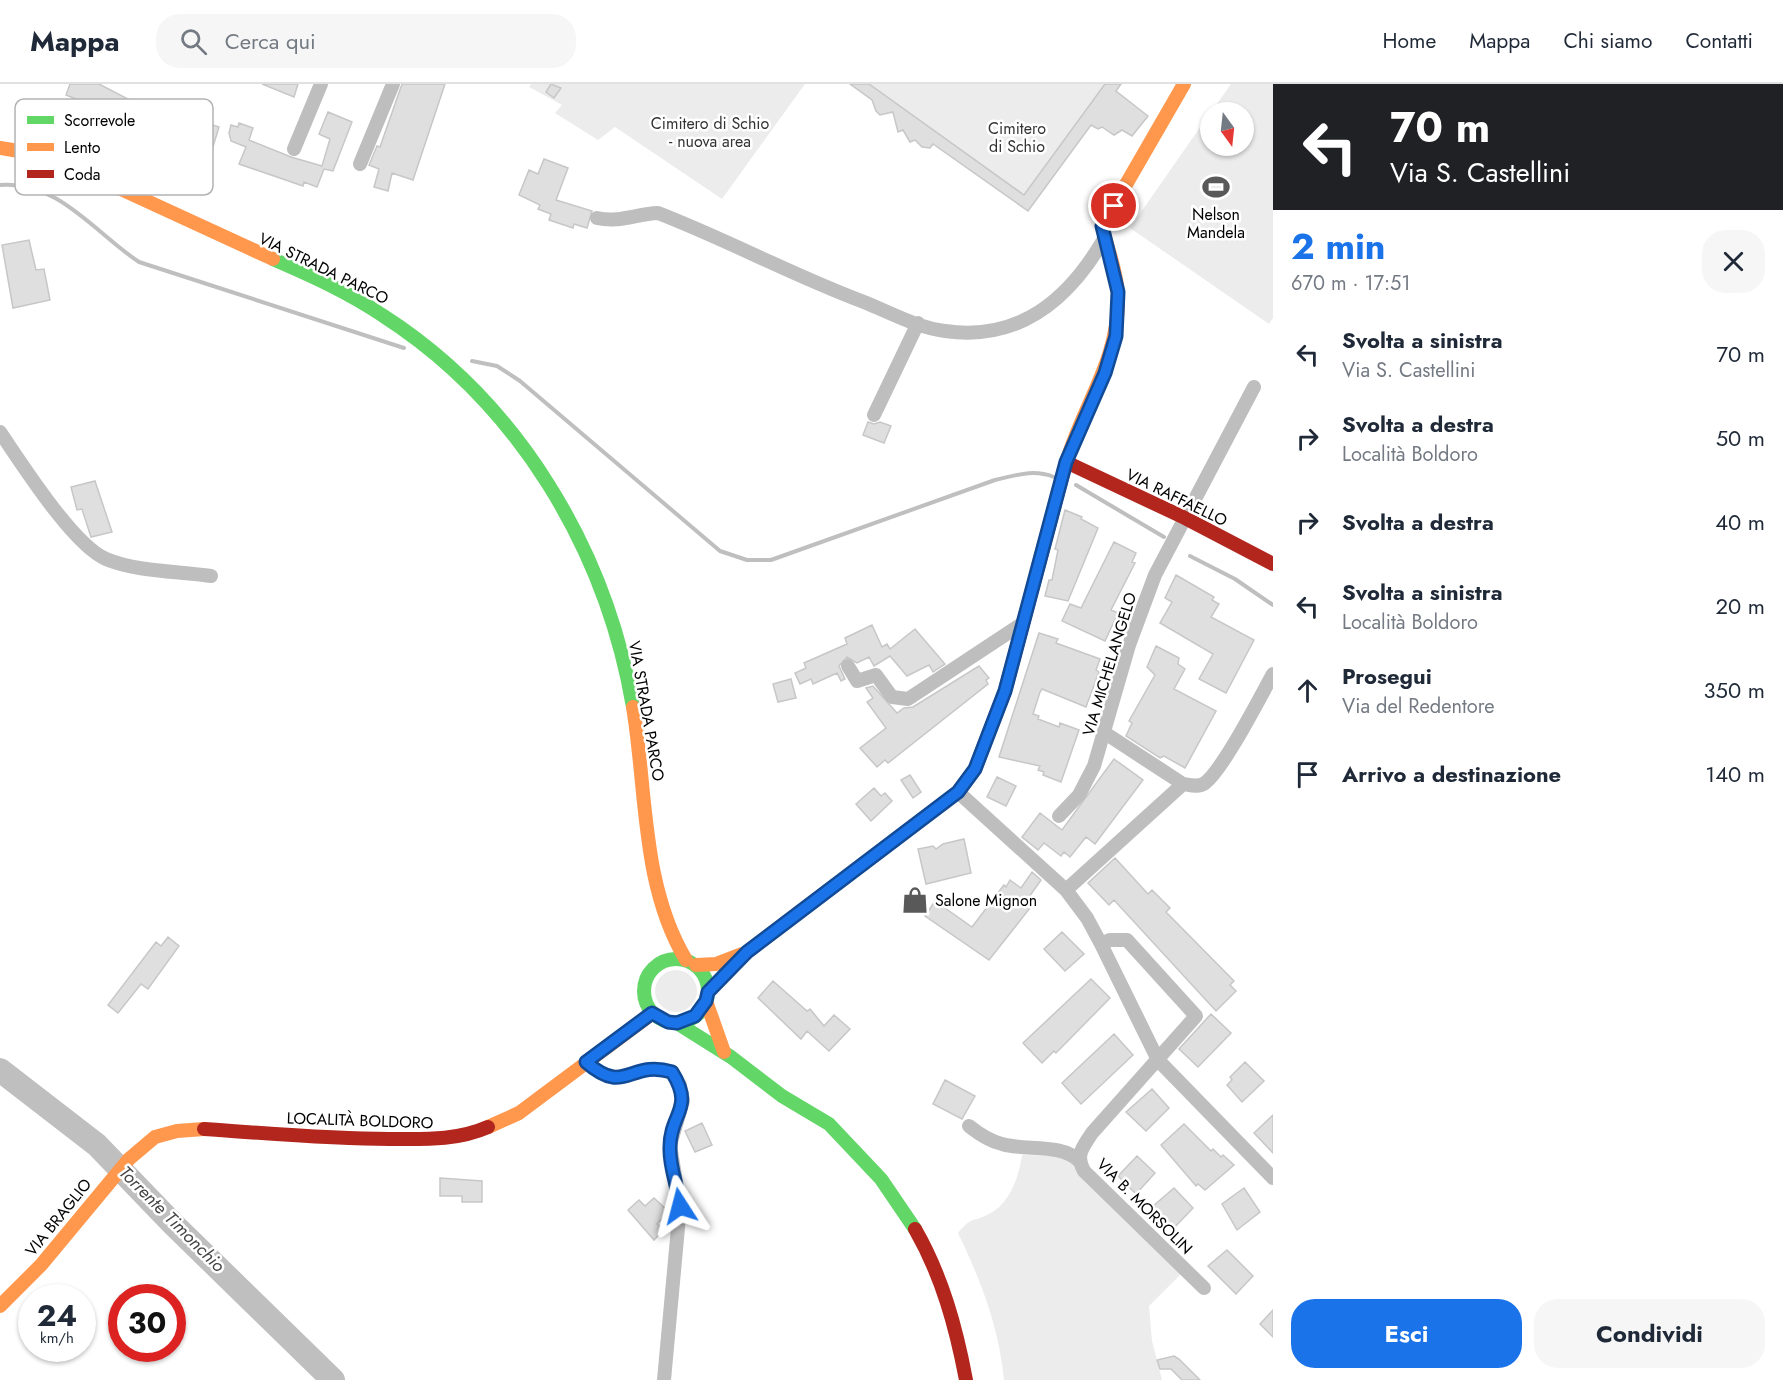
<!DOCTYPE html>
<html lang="it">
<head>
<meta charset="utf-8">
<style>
  :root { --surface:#fff; --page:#f6f6f7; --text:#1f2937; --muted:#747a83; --line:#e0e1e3; --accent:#1a73e8 }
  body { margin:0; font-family:Jost,sans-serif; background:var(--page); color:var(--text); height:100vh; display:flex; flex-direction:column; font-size:22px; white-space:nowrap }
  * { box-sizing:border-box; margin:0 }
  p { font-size:20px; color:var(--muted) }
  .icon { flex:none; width:33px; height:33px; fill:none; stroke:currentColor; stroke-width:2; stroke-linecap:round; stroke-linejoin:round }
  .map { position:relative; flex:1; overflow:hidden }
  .panel { display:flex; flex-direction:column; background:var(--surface); width:510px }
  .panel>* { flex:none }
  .guide { background:#202124; color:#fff; overflow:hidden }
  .needle { width:39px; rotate:165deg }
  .controls { position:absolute; left:1200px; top:18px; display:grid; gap:12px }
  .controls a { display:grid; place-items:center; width:54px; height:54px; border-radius:50%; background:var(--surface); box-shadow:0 2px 4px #0004; font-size:30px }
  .speed { position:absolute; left:18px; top:1200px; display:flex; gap:12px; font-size:30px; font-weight:700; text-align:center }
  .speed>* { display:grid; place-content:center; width:78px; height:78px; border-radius:50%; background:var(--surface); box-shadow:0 2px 4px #0004; line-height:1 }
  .speed small { font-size:15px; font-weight:400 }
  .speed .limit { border:9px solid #d22; background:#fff; color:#111 }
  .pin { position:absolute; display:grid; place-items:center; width:51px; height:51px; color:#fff; margin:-26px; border:3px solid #fff; border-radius:50%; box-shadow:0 2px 6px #0007 }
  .me { position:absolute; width:66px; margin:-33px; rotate:351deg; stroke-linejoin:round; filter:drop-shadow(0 0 4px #0008) }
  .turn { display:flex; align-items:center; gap:21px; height:126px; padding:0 18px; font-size:27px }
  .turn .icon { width:78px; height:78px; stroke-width:2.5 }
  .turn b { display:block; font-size:42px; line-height:51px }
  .round { display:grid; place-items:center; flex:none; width:63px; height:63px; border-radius:24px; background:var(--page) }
  .headline { display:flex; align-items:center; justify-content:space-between; height:102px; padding:0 18px }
  h1 { font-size:36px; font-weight:700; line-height:45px; color:var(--accent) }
  .cta { display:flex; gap:12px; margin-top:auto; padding:12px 18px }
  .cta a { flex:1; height:69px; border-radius:24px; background:var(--accent); color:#fff; font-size:24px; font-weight:700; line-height:69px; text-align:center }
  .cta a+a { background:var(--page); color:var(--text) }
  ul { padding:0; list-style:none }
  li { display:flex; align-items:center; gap:18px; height:84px; padding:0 18px }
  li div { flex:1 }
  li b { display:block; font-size:22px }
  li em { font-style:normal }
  header { display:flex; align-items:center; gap:36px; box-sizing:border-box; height:84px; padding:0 30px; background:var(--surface); border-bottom:2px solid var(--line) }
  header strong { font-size:28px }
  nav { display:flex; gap:33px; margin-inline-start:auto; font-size:21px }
  .search { width:420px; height:54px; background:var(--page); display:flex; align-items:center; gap:15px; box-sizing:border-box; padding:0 21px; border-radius:24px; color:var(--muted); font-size:22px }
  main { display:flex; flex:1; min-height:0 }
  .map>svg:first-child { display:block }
</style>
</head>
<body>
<header>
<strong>Mappa</strong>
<div class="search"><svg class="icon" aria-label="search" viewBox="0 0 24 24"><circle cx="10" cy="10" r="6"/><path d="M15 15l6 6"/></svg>Cerca qui</div>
<nav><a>Home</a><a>Mappa</a><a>Chi siamo</a><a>Contatti</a></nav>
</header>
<main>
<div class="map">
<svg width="1273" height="1296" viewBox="0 0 1273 1296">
  <rect width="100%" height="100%" fill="#fff"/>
  <path fill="#ececec" d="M531,0H805L722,115L615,43L598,56L555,29L562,21L529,3Z
    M850,0H1121L1116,7L1148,32L1132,52L1122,46L1114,51L1102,43L1091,41L1028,127L934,60L930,64L922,63L917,55L909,57L907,48L900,47L895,40L897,33L888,27L880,31L875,24L878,20Z
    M1231,0H1273V234L1269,240L1130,144L1210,29V62H1244V28H1211Z
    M655 907a21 21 0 1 1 42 0a21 21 0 1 1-42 0Z
    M1022,1071L1056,1072L1073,1078L1182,1189L1149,1222L1152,1257L1162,1296H1004C999,1243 981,1197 958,1149C972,1132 971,1139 989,1130C1010,1120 1019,1092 1022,1071Z"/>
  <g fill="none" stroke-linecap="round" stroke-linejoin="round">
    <path stroke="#bfbfbf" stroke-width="4" d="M0,101C58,96 95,149 139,178L404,264
      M472,277L497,282L520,297L720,467L747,476H771L995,396C1017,391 1033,385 1054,393
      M1076,401L1164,453
      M1190,472L1235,495L1273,521"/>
    <path stroke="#bfbfbf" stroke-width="24" d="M0,986L97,1061L172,1139L333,1296"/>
  </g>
  <path fill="#dfdfdf" stroke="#c7c7c7" stroke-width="1.5" d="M70,0H99L130,16L123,32L87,16L86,19L66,11Z
    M262,0H298L294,13Z
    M402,0H445L413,96L392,89L388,107L374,103L379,85L369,81L377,62L380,63Z
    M551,0L561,4L554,14L546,8Z
    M850,0H869L1024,111L1105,0H1121L1116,7L1148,32L1132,52L1122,46L1114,51L1102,43L1098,45L1091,41L1028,127L933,60L930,64L922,63L915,56L910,58L903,46L898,48L893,28L880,31L876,27L872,16Z
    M328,28L352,38L333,87L324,85L317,103L304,98L303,102L239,80L246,63L231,57L229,49L231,41L238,43L239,39L253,44L249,56L291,73L322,82L330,55L319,50Z
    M200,37L219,43L212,66L193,60Z
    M544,75L568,84L556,116L592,127L587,144L574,140L573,144L549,136L551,130L538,125L540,121L519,111L529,86L538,90Z
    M29,156L36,186L44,185L50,216L13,224L2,161Z
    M868,338L874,340L880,338L891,342L884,359L863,351Z
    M95,397L112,448L91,453L82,425L77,426L71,403Z
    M1065,426L1082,433L1081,435L1098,444L1068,517L1045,512L1049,496H1052L1058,466L1055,465Z
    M1114,458L1136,469L1132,478L1135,479L1111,526L1118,529L1105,557L1062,537L1070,520L1081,524Z
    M1176,491L1214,513L1212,516L1219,520L1211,533L1254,556L1226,609L1199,595L1213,570L1160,539L1172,518L1165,514Z
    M872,541L882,563L887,560L890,565L915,545L945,580L933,588L929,581L907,592L890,572L874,582L869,573L857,579L847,573L839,582L845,595L841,597L837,589L813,600L811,595L800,600L795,589L806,584L804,579L847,560L845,554Z
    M1039,549L1058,555L1056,559L1100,575L1096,586L1099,588L1086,623L1042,605L1040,608L1033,630L1039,632L1038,635L1059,643L1060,639L1079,646L1061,698L1043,691L1044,688L1038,686L1040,682L999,673Z
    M1156,562L1179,574L1178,580L1185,585L1174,605L1216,627L1185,684L1164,672L1160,674L1126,652L1132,639L1129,637L1155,591L1147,583Z
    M979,582L989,594L986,596L988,600L888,679L885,676L877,683L860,664L886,644L867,618L873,614L866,604L873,602L897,629L904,624L913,623Z
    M791,595L796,614L778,618L773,600Z
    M1114,675L1143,696L1095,760L1086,753L1070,773L1064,768L1061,772L1044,759L1038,766L1022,753L1040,729L1062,746Z
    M910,691L921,708L913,714L901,696Z
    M997,693L1016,702L1006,722L987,713Z
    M874,704L881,712L885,709L892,717L871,737L856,720Z
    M964,755L971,789L926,800L918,765L933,762L936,765L943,760Z
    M1115,774L1148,810L1152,806L1170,824L1166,828L1234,897L1230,901L1236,907L1216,927L1114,816L1109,821L1088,799Z
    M1032,788L1041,796L1024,820L1030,824L989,876L925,832L935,817L972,843L1004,801L1006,803L1010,796L1021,804Z
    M1062,848L1084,870L1065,887L1044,865Z
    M168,853L179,862L148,905L141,900L118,929L108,921L156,858L161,862Z
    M1091,895L1110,914L1056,969L1054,967L1042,979L1023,959Z
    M773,897L807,927L810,925L824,942L834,931L850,945L829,967L807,947L801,955L758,914Z
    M1211,930L1231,949L1198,983L1179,965Z
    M1114,950L1133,971L1081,1020L1062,999Z
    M1245,978L1264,997L1242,1018L1227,1001L1232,996L1230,993Z
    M945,996L975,1012L962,1035L933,1020Z
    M1152,1005L1169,1024L1146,1047L1126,1028Z
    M1273,1031V1069L1254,1049Z
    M702,1039L712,1061L695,1068L685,1047Z
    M1184,1040L1211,1067L1213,1065L1221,1073L1223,1071L1234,1081L1205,1106L1198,1100L1196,1102L1161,1061Z
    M1137,1072L1155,1089L1136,1110L1118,1092Z
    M440,1094L482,1097V1118H462V1112H440Z
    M1174,1104L1193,1124L1173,1145L1152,1123Z
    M1244,1104L1260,1128L1237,1146L1222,1120Z
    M654,1114L669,1128L657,1140L664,1145L654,1156L628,1126L639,1116L645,1122Z
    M1227,1166L1253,1192L1236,1210L1208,1182Z
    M1273,1226V1253L1260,1240Z
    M1174,1272L1179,1275L1200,1296H1182L1171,1285H1160L1157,1276Z"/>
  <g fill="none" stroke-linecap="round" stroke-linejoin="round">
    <path stroke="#bebebe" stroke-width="14" d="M294,65L321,0
      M360,80L393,0
      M597,134C619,139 636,130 658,129C728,156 794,192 864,218C889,228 918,244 945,247C1020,258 1069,215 1104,155
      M874,331L918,239
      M0,348C22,380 73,461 106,475C137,488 178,487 211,492
      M848,582L857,597L876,591L892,613L908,615L1023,539
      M1105,649L1183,700C1190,701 1198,704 1205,699C1224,684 1259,615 1273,590
      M958,708L1066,806L1087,834L1101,860L1158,976L1273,1094
      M1059,732L1079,711L1094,682L1129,561L1155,491L1254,303
      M1066,806L1183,700
      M1101,860L1110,856H1127L1196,932L1092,1049C1083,1063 1075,1071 1084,1087L1204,1204
      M586,978C627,1013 629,975 672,988L680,1001L683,1017L670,1061L680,1122L664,1296
      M969,1042C979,1050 989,1057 1002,1060C1025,1067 1062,1059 1079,1077"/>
    <path stroke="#63d668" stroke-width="14" d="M273,175C310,191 348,208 382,231C518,318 606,465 633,623
      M644 907a32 32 0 1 1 64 0a32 32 0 1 1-64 0Z
      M677,939L731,973L782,1012L829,1040L881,1095L915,1145"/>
    <path stroke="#ff974d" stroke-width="14" d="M0,64L25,68L73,83L273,175
      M1064,386C1080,324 1120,279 1118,210C1117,188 1107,163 1102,142L1184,0
      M633,623C647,707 641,801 686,876
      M696,881L716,880L742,870
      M708,908L747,868L929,730
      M706,917L724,968
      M488,1043L519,1029L653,929
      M0,1222L41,1181L129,1075L155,1053L177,1047L204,1045"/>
    <path stroke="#b3261e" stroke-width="14" d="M1066,378L1185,434L1273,480
      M929,730L958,708L975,685L1005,607L1064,386
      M204,1045C265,1049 327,1055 389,1055C423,1055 456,1057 488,1043
      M915,1145C942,1192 956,1243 966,1296"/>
  </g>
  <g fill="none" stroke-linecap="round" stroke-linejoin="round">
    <defs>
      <path id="route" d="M680,1122C678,1102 669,1083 670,1063C670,1029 695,1025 672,988C629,975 626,1013 586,978L652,929L668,938L677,939L695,932L706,917L708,908L747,868L958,708L975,685L1005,607L1066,378L1105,289L1116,252L1118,208L1102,142L1114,122"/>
    </defs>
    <use href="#route" stroke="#114b97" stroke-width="15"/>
    <use href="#route" stroke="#1a73e8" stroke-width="10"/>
  </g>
  <defs>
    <symbol id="stadium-bare" viewBox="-9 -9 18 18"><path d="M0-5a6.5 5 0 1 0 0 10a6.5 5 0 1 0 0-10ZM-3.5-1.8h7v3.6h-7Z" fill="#595959" stroke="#fff" stroke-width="2.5" paint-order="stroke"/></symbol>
    <symbol id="shop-bare" viewBox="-9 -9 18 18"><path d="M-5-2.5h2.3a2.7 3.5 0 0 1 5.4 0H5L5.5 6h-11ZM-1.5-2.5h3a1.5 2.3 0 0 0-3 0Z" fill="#595959" stroke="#fff" stroke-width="2.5" paint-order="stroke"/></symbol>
  </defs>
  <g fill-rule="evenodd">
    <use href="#stadium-bare" x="1197" y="84" width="38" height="38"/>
    <use href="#shop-bare" x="896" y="797" width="38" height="38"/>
  </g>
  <g text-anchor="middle" stroke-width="5" stroke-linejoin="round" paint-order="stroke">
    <g font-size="16" fill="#333" stroke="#fff">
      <text x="710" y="45">Cimitero di Schio<tspan x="710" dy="18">- nuova area</tspan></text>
      <text x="1017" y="50">Cimitero<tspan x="1017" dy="18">di Schio</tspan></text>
    </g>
    <g font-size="16" fill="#000" stroke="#fff">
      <text x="1216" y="136">Nelson<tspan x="1216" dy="18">Mandela</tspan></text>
      <text x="935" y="822" text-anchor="start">Salone Mignon</text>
    </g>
    <g font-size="16" fill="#000" stroke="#fff">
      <text transform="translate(324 184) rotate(26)" y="6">VIA STRADA PARCO</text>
      <text transform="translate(1177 413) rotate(26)" y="6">VIA RAFFAELLO</text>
      <text transform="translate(1109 580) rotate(-73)" y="6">VIA MICHELANGELO</text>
      <text transform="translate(647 627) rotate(80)" y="6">VIA STRADA PARCO</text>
      <text transform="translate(360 1036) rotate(2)" y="6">LOCALITÀ BOLDORO</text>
      <text transform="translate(1145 1122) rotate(45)" y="6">VIA B. MORSOLIN</text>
      <text transform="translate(58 1133) rotate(-51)" y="6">VIA BRAGLIO</text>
    </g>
    <g font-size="18" font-style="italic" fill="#444" stroke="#fff">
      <text transform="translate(172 1135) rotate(45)" y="6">Torrente Timonchio</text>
    </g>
  </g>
  <rect x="15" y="15" width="198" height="96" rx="9" fill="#fff" stroke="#b2b2b2" stroke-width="1.5"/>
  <rect x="27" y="32" width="27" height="8" fill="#63d668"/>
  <rect x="27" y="59" width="27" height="8" fill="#ff974d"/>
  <rect x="27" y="86" width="27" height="8" fill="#b3261e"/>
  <g font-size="16" fill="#000">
    <text x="64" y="42">Scorrevole</text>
    <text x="64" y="69">Lento</text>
    <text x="64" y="96">Coda</text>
  </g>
</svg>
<div class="controls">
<a><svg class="needle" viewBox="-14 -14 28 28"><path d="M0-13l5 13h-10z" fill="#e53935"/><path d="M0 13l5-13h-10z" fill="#747a83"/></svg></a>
</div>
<div class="speed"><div>24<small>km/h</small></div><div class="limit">30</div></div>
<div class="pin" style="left:1114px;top:122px;background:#d93025"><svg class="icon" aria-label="arrive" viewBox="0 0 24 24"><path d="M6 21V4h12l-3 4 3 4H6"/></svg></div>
<svg class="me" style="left:680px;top:1122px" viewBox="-20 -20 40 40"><path d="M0-17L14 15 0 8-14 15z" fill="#1a73e8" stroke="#fff" stroke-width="4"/></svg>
</div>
<section class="panel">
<div class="guide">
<div class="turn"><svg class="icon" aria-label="left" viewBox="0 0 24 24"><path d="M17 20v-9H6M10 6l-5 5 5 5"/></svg><div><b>70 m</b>Via S. Castellini</div></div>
</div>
<div class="headline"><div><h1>2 min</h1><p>670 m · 17:51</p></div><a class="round"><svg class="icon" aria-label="close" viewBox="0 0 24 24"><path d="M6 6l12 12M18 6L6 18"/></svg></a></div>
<ul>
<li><svg class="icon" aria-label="left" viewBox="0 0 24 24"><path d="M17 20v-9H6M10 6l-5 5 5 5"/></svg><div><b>Svolta a sinistra</b><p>Via S. Castellini</p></div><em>70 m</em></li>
<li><svg class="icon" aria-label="right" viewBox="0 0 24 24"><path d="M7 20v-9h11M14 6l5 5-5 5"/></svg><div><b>Svolta a destra</b><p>Località Boldoro</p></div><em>50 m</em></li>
<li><svg class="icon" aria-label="right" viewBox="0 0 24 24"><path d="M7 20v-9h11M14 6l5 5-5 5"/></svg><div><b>Svolta a destra</b></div><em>40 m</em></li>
<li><svg class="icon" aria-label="left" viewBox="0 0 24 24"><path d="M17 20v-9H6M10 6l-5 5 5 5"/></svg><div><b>Svolta a sinistra</b><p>Località Boldoro</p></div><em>20 m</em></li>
<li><svg class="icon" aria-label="ahead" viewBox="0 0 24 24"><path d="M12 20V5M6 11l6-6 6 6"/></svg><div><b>Prosegui</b><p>Via del Redentore</p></div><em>350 m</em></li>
<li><svg class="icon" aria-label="arrive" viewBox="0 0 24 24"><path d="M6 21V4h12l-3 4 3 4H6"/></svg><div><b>Arrivo a destinazione</b></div><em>140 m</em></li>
</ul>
<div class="cta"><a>Esci</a><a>Condividi</a></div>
</section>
</main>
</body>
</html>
